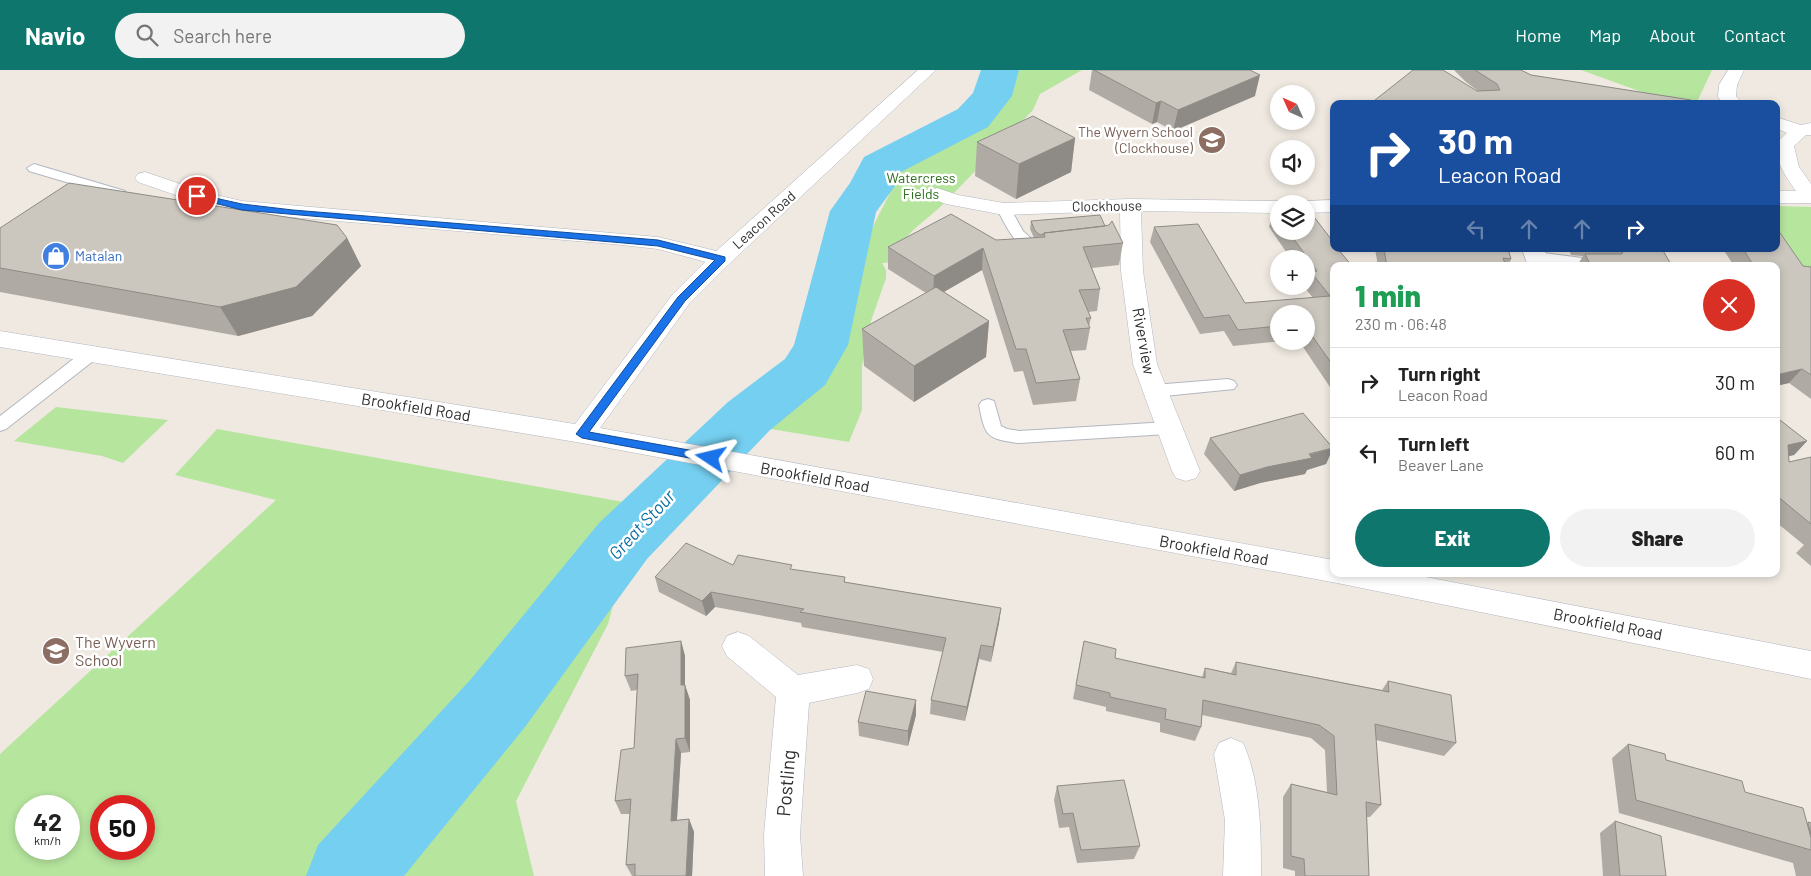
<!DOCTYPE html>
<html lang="en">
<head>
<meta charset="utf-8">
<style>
  :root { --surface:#fff; --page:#f2f2f2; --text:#222; --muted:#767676; --line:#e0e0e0; --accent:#0f766e }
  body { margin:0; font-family:Barlow,sans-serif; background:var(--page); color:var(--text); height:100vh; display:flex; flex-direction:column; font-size:19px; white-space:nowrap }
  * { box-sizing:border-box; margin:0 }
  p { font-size:16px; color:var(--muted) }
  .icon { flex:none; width:28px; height:28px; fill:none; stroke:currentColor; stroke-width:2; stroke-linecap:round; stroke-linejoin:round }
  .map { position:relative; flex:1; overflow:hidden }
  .panel { position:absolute; left:1330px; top:192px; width:450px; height:315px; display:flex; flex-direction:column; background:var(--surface); border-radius:10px; box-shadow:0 2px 8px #0003 }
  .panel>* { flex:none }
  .top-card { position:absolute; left:1330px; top:30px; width:450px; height:152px; border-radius:10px; box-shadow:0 2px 8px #0003; background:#1a4fa0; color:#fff; overflow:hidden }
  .needle { width:32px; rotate:315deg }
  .controls { position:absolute; left:1270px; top:15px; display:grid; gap:10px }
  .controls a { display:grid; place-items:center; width:45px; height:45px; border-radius:50%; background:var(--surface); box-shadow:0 2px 8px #0003; font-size:25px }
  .speed { position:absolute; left:15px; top:725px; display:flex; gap:10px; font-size:25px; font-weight:700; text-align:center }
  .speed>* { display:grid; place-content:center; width:65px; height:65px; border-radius:50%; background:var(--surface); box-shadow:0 2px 8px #0003; line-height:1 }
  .speed small { font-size:12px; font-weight:400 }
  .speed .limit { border:8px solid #d22; background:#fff; color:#111 }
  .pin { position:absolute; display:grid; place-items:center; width:42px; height:42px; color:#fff; margin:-21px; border:2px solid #fff; border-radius:50%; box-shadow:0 1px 5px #0007 }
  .me { position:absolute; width:55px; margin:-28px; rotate:280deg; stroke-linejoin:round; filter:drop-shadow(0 0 4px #0008) }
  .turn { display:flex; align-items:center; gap:18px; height:105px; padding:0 25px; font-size:22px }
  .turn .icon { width:65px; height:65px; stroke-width:2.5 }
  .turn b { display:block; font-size:35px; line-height:42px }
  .lanes { display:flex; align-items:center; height:48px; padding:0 25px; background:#0003; justify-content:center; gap:25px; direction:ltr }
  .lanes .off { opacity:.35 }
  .round { display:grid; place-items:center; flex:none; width:52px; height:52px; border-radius:26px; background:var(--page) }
  .head { display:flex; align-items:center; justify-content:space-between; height:85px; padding:0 25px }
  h1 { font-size:30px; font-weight:800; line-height:38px; color:#1e9e55 }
  .cta { display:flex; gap:10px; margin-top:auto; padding:10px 25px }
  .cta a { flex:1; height:58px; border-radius:30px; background:var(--accent); color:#fff; font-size:20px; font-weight:800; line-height:58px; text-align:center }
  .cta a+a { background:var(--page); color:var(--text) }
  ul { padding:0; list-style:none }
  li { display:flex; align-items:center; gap:15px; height:70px; padding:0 25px; border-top:1px solid var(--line) }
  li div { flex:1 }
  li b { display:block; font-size:19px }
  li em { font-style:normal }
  header { display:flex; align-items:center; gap:30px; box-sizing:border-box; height:70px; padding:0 25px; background:var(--accent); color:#fff }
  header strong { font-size:24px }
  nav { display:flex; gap:28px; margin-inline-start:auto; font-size:18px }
  .search { width:350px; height:45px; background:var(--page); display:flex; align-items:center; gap:12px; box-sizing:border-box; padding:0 18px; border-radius:28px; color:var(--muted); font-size:19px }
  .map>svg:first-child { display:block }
</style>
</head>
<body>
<header>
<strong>Navio</strong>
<div class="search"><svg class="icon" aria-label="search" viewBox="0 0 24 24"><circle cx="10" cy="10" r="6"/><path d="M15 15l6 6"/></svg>Search here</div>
<nav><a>Home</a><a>Map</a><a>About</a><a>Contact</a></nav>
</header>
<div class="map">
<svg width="1811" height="806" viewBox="0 0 1811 806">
  <rect width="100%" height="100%" fill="#efe9e1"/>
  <path fill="#b6e59e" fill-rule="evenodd" d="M1008,0H1082L1040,24L1033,40C1004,70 975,102 945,132C926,152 900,164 894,192L882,193L886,200V208L871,251L862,296V340L849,372L765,358L781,349L809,325L829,294L836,276L852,198L892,119L888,108L889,101C924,78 985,67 1005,27C1009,20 1008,8 1008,0Z
    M1581,0H1712L1696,34L1661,29Z
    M1776,136L1811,137V204L1806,201L1776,156Z
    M56,337L168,350L123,393L102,386L14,371Z
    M217,359L640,435L608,554L516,731L534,806H0V684L276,430L175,405ZM26,736H69V779H26ZM101,736H144V779H101Z"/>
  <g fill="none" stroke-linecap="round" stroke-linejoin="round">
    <path fill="#75cff0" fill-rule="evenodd" d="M981,0H1019L1012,26L988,57L899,103L895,116L876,142L848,275L825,315L770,360L647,489L525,657L404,806H306L318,775L471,609L599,453L728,332L785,289L794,275L830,141L850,113L864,87L958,39L973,23Z"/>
    <defs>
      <path id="lane" d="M34,94L125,121L127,124L120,128L29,101L27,98Z
        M1004,135L1009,136L1023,161L1038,175L1049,176L1051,179L1049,182C1044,184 1035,186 1030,183C1014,174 1005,154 997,139Z
        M1536,182L1605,191L1610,193L1613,196H1568L1531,189L1529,186L1531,183Z
        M91,279L97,280L99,284L97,288L6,359L0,361V346L85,280Z
        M1228,309L1234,311L1237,315L1234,319L1154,327L1148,325L1145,321L1148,317L1154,315Z
        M988,329L994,331L1001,356L1007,359L1019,361L1168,352L1174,354L1177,358L1174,362L1168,364L1019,373C986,369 985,366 979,335L982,331Z"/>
      <path id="street" d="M1728,0H1744L1737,15L1736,26L1742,34H1723L1718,27L1719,15Z
        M1776,47L1801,55L1811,53V65H1806L1794,76L1799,97L1811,114V133H1776V121H1796C1784,105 1776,92 1776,73L1787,63L1776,58Z
        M145,102L204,122L242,131L658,167L729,184L732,189L729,194L721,196L658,179L612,174L242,143L190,130L138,112L135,108L138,104Z
        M937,118L958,125L1004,133L1130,129L1279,131L1286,133L1279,134V143L1141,141L1143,201L1157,294L1200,401L1196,408L1186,411L1176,408L1172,401L1133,294L1121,201L1120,141L1004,145L946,134L930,128L927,124L930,120Z
        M1334,130V142L1306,143V134H1298L1306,131Z
        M1522,179H1544L1550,196H1528Z
        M738,562L749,566L798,605L857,595L869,599L873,609L869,619L857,623L809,633L800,765L803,806H765L764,765L776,627L727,586L722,576L727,566Z
        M1231,668L1243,673C1261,713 1261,762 1261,806H1223L1225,750L1214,684L1219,673Z"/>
      <path id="secondary" d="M918,0H936L729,194L689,234L600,358L1334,490V504H1410L1811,581V609L1337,513L582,373L0,277V261L575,354L673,224L713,184Z"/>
    </defs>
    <use href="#lane" stroke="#b4b7c1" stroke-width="2"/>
    <use href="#street" stroke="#b4b7c1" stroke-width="1"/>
    <use href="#secondary" stroke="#b4b7c1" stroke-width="1"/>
    <use href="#lane" fill="#fff" fill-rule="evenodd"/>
    <use href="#street" fill="#fff" fill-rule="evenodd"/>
    <use href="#secondary" fill="#fff" fill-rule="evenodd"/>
  </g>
  <path fill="#afaba4" d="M1092,0H1250L1255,26L1173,61L1157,52L1152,54L1089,20Z
    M1454,0H1521L1531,5L1691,30L1477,21H1478L1466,12Z
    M1075,68L1071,102L1016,129L975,106L977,72Z
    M1274,142H1279V161H1306L1334,196V323L1299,271H1306V244H1279V271H1282L1233,276L1224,261L1200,264L1150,172L1154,157L1245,233L1313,228L1305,218L1307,213L1306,211V189H1291L1269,157Z
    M1031,151L1105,156L1123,173L1119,195L1092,198L1100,219L1097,241L1088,242L1091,248L1089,256L1090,258L1086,280L1071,281L1080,309L1076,331L1033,335L1023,301L1014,302L982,200L944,222L989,251L986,287L914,332L864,296L862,259L926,223L888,199V177L1034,168L1030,159Z
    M0,158L347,168L361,196L312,246L238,266L0,222Z
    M1375,179H1508L1511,189L1508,196H1378Z
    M1569,179H1662L1672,196H1577L1583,186L1571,185Z
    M1723,179H1776L1803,196L1811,197V329L1789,313L1776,316V196H1734Z
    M1776,347L1807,371L1794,385L1789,386V392L1811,387V496L1796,483L1804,475L1776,452Z
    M1210,368L1333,378L1326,394L1307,400L1305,404L1260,413L1234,421L1204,384Z
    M733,495L793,500L845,507V512L1001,538L999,553L991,592L979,589L965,651L930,644L931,630L943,582L802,557L801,553L715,537L706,546L659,522L655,507Z
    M681,571L685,586V615L690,630V682L681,683L677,750L689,749L694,762L692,806H632L626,795L630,744H621L615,731L634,678L637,620L631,621L625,606Z
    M1084,571L1115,588L1202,607L1205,598L1231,603L1236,592L1382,620L1388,611L1456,673L1444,686L1376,670L1381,735L1370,747H1367L1369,806H1295V801L1283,798V727L1291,714L1327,722L1325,680L1311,668L1202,645L1201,657L1195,671L1160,662V653L1106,641V637L1073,629Z
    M916,630V645L908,676L859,666L858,652Z
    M1628,674L1745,722L1807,753L1808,752L1811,753V806H1796L1793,793L1619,743L1612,688Z
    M1057,716L1140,776L1134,789L1077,793L1069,757L1059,758L1054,730Z
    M1615,751L1666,806H1603L1600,763Z"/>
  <path fill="#8e8b86" d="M1260,5L1255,26L1173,61L1178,40Z
    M1161,31L1157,52L1152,54L1156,33Z
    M1075,68L1071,102L1016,129L1019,94Z
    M347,168L361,196L312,246L238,266L220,237Z
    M983,178L982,200L933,228L934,206Z
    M989,251L986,287L914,332V296Z
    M1802,299L1789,313L1776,316V305Z
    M1807,371L1794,385L1776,389L1788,375Z
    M1333,378L1326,394L1307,400L1305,404L1260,413L1234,421L1240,405Z
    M711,522L715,537L706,546L702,531Z
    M1001,538L999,553L991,592L993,577Z
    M681,571L685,586V623V615L690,630V682L685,668L681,615Z
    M981,575L979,589L965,651L967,637Z
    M916,630V645L908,676V661Z
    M676,669L681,683L676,764L671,751Z
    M689,749L694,762L692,806H686Z"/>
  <path fill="#cbc7bf" stroke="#8e8b86" d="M1094,0H1250L1260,5L1178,40L1161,31L1156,33Z
    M1413,0H1443L1477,21L1500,20L1497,14L1475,0H1521L1531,5L1691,30L1694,34H1370Z
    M1033,46L1075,68L1019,94L977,72Z
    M69,113L337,155L347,168L296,217L220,237L0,198V158Z
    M1306,139H1308L1334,173V179H1338L1352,196H1334V297L1306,257V244H1279V256L1238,260L1229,245L1204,248L1154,157L1198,154L1245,233L1330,226L1311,202L1317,201L1288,161H1306Z
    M1274,142H1279V149Z
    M951,144L996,170L1045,167L1044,163L1104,156L1109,155L1112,151L1123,173L1083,177L1100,219L1079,220L1091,248H1086L1090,258L1063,260L1080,309L1036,313L1026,279H1016L983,178L934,206L888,177Z
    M1100,145L1105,156L1044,163V164L1040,165L1035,161L1031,151Z
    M1776,157L1803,196L1811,197V305L1802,299L1776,305V233L1779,234L1776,229V196H1754L1743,179H1776Z
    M1384,179H1508L1511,189L1503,188L1506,196H1387Z
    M1621,179H1662L1672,196H1591L1585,184H1622L1623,180Z
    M936,217L989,251L914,296L862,259Z
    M1303,343L1333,378L1309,384L1312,388L1267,397L1240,405L1210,368Z
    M1776,347L1807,371L1788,375L1789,392L1811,387V454L1776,425Z
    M686,473L733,495L738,485L792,495L790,499L845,507L844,512L1001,538L993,577L981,575L967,637L931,630L946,568L800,542L804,539L711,522L702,531L655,507Z
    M681,571V615H685V668L676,669L671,751L689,749L686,806H635V794L626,795L631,729L615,731L621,680L634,678L638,604L625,606L626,578Z
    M1084,571L1116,579L1115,588L1205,608V598L1236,605V592L1389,622L1388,611L1451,625L1456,673L1375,654L1381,735L1366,732L1369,806H1305L1304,789L1291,786V714L1337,725L1334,666L1319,655L1203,630L1201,657L1165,649L1166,639L1110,627V623L1076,615Z
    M866,621L916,630L908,661L858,652Z
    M1628,674L1665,684L1666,690L1742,711L1745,722L1803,738L1811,768V780L1636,730Z
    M1124,710L1140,776L1081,780L1073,743L1063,744L1057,716Z
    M1615,751L1661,766L1666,806H1620Z
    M1808,752L1811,753V764Z"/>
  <path fill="#1a73e8" stroke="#114b97" d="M197,124L242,134L293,140L658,170L725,187V191L685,231L589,362L711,384L717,388L711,392L582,368L576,364L678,227L715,190L658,176L242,140L194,128L193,126Z"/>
  <defs>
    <symbol id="school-disc" viewBox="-11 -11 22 22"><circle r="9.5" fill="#8d6e63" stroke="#fff"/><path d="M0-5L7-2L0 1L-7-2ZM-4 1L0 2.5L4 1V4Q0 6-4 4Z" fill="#fff"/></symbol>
    <symbol id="shop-disc" viewBox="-11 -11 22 22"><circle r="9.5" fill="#3f7fe0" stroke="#fff"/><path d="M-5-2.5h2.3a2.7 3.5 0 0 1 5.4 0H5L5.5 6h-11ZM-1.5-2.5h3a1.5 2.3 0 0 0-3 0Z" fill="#fff"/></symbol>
  </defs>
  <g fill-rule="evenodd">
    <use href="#school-disc" x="1196" y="54" width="32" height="32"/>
    <use href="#shop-disc" x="40" y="170" width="32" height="32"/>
    <use href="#school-disc" x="40" y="565" width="32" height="32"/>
  </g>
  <g text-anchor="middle" stroke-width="5" stroke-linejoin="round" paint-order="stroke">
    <g font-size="14" fill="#785e54" stroke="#fff" text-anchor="end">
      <text x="1193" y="67">The Wyvern School<tspan x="1193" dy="16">(Clockhouse)</tspan></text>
    </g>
    <g font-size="14" fill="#2c6e1b" stroke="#fff">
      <text x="921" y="113">Watercress<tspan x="921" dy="16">Fields</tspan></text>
    </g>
    <g font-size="14" fill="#2e2e2e" stroke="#fff">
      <text transform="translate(1107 136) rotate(-1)" y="5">Clockhouse</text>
      <text transform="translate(764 150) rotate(-42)" y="5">Leacon Road</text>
    </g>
    <g font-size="14" fill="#366cbe" stroke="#fff" text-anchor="start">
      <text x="75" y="191">Matalan</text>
    </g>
    <g font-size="16" fill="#2e2e2e" stroke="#fff">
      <text transform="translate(1144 271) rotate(80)" y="6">Riverview</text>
      <text transform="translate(416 337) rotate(9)" y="6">Brookfield Road</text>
      <text transform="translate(815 407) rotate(10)" y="6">Brookfield Road</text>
      <text transform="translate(1214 480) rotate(10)" y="6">Brookfield Road</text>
      <text transform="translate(1608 554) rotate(11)" y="6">Brookfield Road</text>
    </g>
    <g font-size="16" fill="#785e54" stroke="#fff" text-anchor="start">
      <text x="75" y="578">The Wyvern<tspan x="75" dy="18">School</tspan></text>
    </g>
    <g font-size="18" font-style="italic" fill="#0d6fa3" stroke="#fff">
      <text transform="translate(642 455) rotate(-47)" y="6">Great Stour</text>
    </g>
    <g font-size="19" fill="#2e2e2e" stroke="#fff">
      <text transform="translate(786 713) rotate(-85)" y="7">Postling</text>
    </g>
  </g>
</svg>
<div class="controls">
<a><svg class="needle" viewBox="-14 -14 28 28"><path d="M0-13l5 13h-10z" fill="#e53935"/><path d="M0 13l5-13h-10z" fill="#767676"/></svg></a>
<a><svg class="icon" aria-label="sound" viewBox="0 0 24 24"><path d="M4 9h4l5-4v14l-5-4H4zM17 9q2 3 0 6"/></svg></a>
<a><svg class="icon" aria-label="layers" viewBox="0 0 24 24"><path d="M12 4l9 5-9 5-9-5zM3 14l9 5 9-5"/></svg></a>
<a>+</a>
<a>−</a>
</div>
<div class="speed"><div>42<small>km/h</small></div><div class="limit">50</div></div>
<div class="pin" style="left:197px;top:126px;background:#d93025"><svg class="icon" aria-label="arrive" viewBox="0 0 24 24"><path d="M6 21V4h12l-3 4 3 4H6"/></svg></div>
<svg class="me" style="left:711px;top:388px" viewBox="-20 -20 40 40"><path d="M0-17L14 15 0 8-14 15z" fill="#1a73e8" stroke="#fff" stroke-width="4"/></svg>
<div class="top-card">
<div class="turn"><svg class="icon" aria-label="right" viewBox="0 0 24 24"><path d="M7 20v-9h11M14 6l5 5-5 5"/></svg><div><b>30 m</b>Leacon Road</div></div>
<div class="lanes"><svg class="icon off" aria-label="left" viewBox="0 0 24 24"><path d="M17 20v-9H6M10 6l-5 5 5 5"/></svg><svg class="icon off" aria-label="ahead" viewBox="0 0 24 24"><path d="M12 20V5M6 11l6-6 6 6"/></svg><svg class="icon off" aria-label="ahead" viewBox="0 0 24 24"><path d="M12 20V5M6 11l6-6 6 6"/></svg><svg class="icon" aria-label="right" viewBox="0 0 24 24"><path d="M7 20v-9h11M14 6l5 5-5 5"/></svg></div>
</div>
<section class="panel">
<div class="head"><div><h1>1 min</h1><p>230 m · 06:48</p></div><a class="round" style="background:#d93025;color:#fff"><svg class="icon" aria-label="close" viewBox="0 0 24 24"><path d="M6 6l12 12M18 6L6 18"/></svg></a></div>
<ul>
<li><svg class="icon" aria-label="right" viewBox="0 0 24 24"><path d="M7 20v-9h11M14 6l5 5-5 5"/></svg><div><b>Turn right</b><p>Leacon Road</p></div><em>30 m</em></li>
<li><svg class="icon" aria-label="left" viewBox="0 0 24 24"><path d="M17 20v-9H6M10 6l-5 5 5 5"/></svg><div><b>Turn left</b><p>Beaver Lane</p></div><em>60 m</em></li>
</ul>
<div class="cta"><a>Exit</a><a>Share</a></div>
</section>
</div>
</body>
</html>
